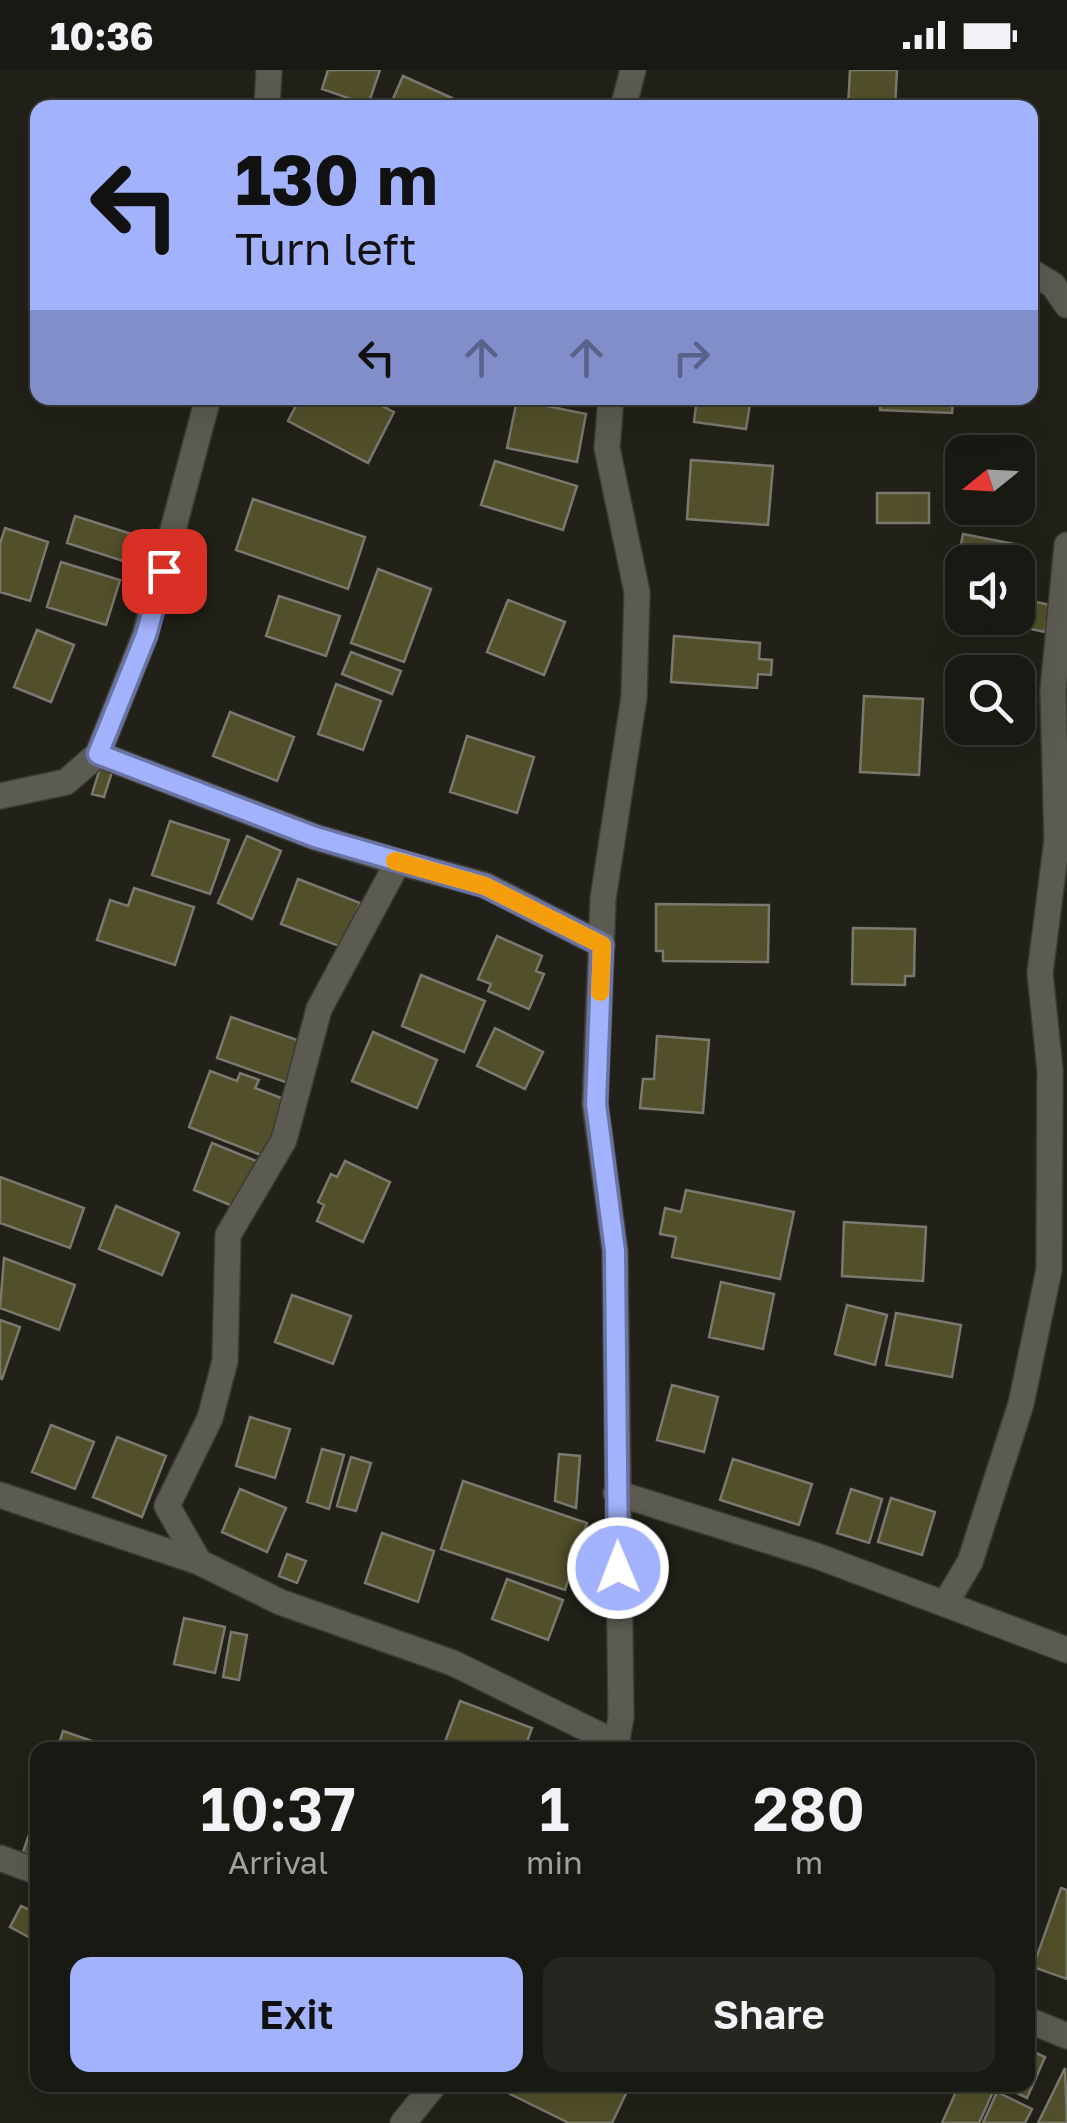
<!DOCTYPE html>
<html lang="en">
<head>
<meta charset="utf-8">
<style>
  :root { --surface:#191913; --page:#262621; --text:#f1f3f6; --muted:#9fa0a0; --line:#373833; --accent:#a2b2fd }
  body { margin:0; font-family:"Golos Text",sans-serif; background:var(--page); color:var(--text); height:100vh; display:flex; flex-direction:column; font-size:38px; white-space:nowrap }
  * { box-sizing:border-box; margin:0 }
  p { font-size:32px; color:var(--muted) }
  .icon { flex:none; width:55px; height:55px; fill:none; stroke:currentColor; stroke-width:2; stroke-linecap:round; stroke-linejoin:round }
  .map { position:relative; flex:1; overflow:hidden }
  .side { position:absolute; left:30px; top:1672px; width:1005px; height:350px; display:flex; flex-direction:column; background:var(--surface); border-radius:20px; box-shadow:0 10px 40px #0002,0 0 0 2px var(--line) }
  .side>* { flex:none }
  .hud { position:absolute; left:30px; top:30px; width:1008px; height:305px; border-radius:20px; box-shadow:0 10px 40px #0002,0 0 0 2px var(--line); background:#a2b2fd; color:#111; overflow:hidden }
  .needle { width:65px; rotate:252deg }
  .buttons { position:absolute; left:945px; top:365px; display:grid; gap:20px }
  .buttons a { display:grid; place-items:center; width:90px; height:90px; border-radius:20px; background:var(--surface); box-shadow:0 10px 40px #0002,0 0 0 2px var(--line); font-size:50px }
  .pin { position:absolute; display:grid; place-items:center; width:85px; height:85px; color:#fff; margin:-42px; border-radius:20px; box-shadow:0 5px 15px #0006 }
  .me { position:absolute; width:110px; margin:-55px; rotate:359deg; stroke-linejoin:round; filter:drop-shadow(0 0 8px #0008) }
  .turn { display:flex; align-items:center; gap:35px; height:210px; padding:0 40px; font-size:45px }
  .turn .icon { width:130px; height:130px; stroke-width:2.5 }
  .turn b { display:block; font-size:70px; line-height:85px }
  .lanes { display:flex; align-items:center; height:95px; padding:0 40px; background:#0003; justify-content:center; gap:50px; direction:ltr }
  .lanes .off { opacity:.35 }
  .eta { display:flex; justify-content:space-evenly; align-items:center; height:170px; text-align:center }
  .eta b { font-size:60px; font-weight:600; line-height:70px }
  .primary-button { display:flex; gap:20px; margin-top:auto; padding:20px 40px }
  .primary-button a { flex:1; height:115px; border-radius:20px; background:var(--accent); color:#111; font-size:40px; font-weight:600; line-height:115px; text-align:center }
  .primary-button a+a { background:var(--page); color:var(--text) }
  .status { display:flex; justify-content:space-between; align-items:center; height:70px; padding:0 50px; background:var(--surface); direction:ltr }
  .status svg { height:28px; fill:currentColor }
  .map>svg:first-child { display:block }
</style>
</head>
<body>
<div class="status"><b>10:36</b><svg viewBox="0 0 49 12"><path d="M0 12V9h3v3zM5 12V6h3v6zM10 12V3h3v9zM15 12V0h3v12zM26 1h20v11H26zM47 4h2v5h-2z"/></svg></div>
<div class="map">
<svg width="1067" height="2053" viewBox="0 0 1067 2053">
  <rect width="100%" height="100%" fill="#212119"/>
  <path fill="#52502a" stroke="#79796f" stroke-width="2.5" d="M328,0H380L368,35L322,19Z
    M850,0H897L895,38H848Z
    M403,6L452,28L448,38H389Z
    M300,328H366L394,342L368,393L288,351Z
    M697,328H751L746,359L694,352Z
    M880,328H953L952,343L880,340Z
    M517,330L586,344L577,392L507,378Z
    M691,390L773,396L768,455L687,449Z
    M495,391L577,416L563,460L481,435Z
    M877,423H929V453H877Z
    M253,429L365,467L348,519L236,480Z
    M75,446L135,465L126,492L67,473Z
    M5,458L48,472L30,531L0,522V474Z
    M963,464L1014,474L1011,492H962V537L950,535Z
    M61,492L120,510L106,555L47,537Z
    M378,499L431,519L404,592L351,573Z
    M279,526L340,546L326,586L266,566Z
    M1018,528L1050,535L1045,562L1008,554L1009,548H1018Z
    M508,530L565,552L544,605L487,582Z
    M37,560L74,575L51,632L14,617Z
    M674,566L760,573L759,589L772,590L771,605L758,604L757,618L671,612Z
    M351,582L401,601L392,624L342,604Z
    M336,614L381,631L363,680L318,664Z
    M864,626L923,629L919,705L860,702Z
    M230,642L294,667L277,711L213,686Z
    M467,666L534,687L517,743L450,722Z
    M100,698L112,702L104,727L92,724Z
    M170,751L229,770L210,824L152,805Z
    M247,766L281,781L252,849L218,833Z
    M298,809L360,833L344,878L281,854Z
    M134,818L194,837L175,895L97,870L110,830L128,836Z
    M656,834L769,835L768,892L663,891V881H656Z
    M853,858L915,859L914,906H905V915L852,914Z
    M497,866L542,886L536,901L544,904L529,939L488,921L491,914L478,909Z
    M421,905L485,931L464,982L402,956Z
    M231,947L303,972L288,1013L217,988Z
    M495,958L543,982L525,1019L477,996Z
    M373,962L437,990L417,1038L352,1011Z
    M657,966L709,970L703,1043L640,1038L643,1009H654Z
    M210,1001L237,1011L240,1003L259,1010L255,1018L292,1032L271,1089L189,1057Z
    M212,1073L259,1092L240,1139L194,1120Z
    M345,1091L390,1112L363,1172L317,1151L324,1135L318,1132L331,1104L337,1107Z
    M0,1107L84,1138L70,1178L0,1153Z
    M686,1120L794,1142L780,1209L672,1187L676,1167L660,1164L665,1138L681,1142Z
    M116,1136L179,1163L162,1205L99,1179Z
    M844,1152L926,1157L923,1211L842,1206Z
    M4,1188L75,1215L59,1260L0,1238Z
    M721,1212L774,1224L763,1279L709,1267Z
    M292,1225L351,1246L333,1294L275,1272Z
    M847,1235L887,1245L875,1295L835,1284Z
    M896,1243L961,1255L952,1307L886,1295Z
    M0,1250L20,1257L2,1309L0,1308Z
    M672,1315L718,1327L704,1382L657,1370Z
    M250,1347L290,1359L275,1408L236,1396Z
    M51,1355L94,1372L75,1419L32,1402Z
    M117,1367L166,1386L142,1447L93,1427Z
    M322,1379L344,1385L329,1439L307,1432Z
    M559,1384L580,1386L576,1438L555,1431Z
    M351,1387L371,1393L356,1441L337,1436Z
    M733,1389L812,1414L799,1455L720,1430Z
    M463,1411L587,1453L565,1520L441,1479Z
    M240,1419L286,1438L267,1482L222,1462Z
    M851,1419L882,1429L869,1473L837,1463Z
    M891,1428L935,1442L922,1485L878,1472Z
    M382,1463L434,1481L418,1532L365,1513Z
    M287,1484L306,1491L297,1513L279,1506Z
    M507,1509L563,1530L548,1570L492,1549Z
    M184,1548L225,1557L215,1603L174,1594Z
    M231,1562L247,1565L239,1610L223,1607Z
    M460,1631L532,1658L524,1680H442Z
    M63,1661L118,1680H57Z
    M38,1739V1787L23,1782Z
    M1061,1818L1067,1820V1909L1033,1897Z
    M21,1836L38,1844V1872L10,1857Z
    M1028,1979L1045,1987L1027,2028L1000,2015H1028Z
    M1065,1998L1067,2053H1038Z
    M515,2015H630L612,2053H569L510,2024Z
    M959,2015H996L979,2053H942Z
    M997,2022L1032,2039L1025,2053H983Z"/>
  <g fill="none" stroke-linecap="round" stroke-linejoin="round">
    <defs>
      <path id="minor" d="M267,38L269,0
        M623,38L633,0
        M1030,201L1053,215L1067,235
        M611,328L607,378L637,522L634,627L603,829L595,1034L615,1181L621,1647L615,1680
        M98,684L145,565L208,328
        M0,726L66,712L98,684L315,767L398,792
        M602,875L485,815L398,792L319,939L284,1070L228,1165L225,1291L210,1348L167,1436L199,1492L280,1532L453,1593L616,1673
        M616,1423L817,1486L945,1534L970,1492L1021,1334L1049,1200L1050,1000L1040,903L1057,770L1053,620L1067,475
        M0,1425L199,1492
        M945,1534L1067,1580
        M0,1788L38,1802
        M1028,1950L1067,1966
        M403,2053L434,2015"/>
    </defs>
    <use href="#minor" stroke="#3b3a35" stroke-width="28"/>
    <use href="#minor" stroke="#5b5b52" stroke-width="25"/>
  </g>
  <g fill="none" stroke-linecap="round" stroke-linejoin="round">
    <defs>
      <path id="route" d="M164,501L146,565L98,684L315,767L485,816L602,875L596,1034L615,1181L618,1498"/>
    </defs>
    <use href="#route" stroke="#6974a4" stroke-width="25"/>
    <use href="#route" stroke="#a2b2fd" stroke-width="18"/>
    <path stroke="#f59e0b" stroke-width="18" d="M395,791L485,816L602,875L600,922"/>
  </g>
</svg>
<div class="buttons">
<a><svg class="needle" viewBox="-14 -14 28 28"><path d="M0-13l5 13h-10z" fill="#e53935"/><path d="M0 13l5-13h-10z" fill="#9fa0a0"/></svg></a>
<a><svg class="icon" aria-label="sound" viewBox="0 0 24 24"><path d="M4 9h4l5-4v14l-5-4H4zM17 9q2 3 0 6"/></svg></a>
<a><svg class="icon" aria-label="search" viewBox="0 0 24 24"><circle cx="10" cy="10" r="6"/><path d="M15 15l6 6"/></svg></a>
</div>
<div class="pin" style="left:164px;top:501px;background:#d93025"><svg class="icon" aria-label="arrive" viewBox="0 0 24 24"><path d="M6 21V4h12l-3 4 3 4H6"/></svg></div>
<svg class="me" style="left:618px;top:1498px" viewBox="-20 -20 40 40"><circle r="17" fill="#a2b2fd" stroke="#fff" stroke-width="3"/><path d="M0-11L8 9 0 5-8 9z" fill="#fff"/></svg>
<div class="hud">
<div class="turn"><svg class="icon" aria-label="left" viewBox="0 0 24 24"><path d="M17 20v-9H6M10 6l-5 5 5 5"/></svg><div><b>130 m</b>Turn left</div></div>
<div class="lanes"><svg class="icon" aria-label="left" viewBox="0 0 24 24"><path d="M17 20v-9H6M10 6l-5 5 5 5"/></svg><svg class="icon off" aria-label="ahead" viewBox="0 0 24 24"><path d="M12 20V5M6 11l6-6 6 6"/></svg><svg class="icon off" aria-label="ahead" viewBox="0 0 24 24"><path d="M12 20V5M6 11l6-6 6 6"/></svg><svg class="icon off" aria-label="right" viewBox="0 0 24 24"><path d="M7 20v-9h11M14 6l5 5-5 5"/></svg></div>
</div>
<section class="side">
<div class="eta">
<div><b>10:37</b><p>Arrival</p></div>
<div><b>1</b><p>min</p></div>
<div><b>280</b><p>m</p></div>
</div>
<div class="primary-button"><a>Exit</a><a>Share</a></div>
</section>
</div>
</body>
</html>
